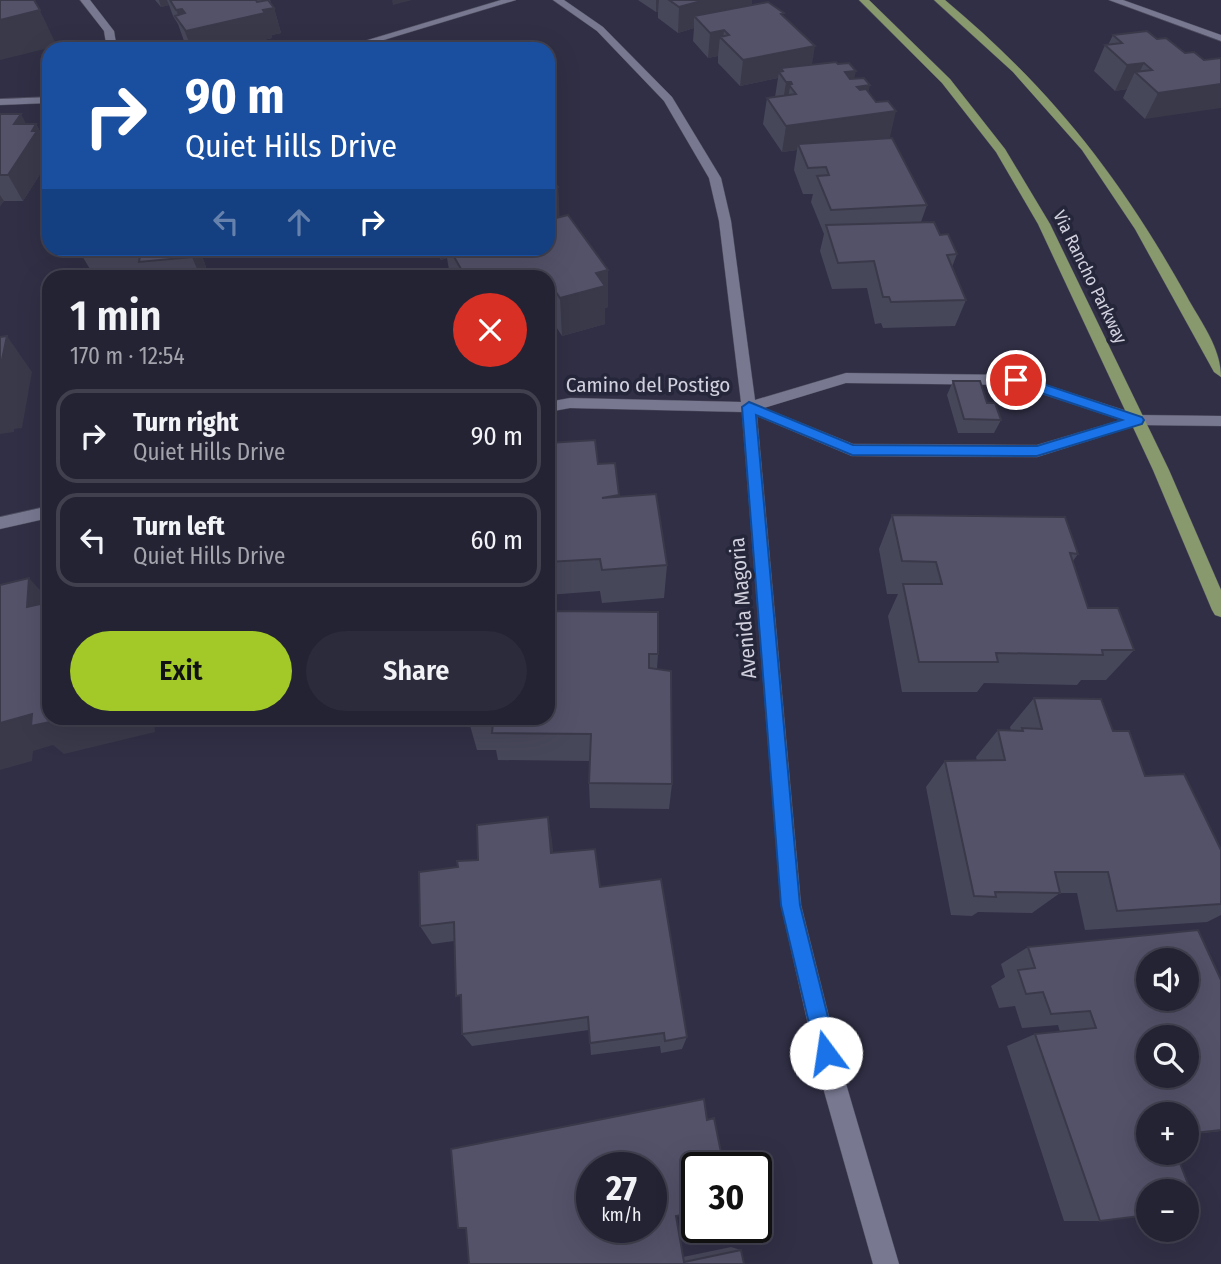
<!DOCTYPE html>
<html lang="en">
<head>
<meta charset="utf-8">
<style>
  :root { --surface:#242334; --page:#2c2b3c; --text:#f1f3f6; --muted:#a3a4ac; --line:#41404f; --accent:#a2c928 }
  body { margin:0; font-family:"Fira Sans Condensed",sans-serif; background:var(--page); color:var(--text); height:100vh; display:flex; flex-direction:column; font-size:26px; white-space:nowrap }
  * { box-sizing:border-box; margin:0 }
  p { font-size:23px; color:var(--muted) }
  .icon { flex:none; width:38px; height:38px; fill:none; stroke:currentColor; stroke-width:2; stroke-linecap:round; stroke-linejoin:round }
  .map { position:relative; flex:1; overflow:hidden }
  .details { position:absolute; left:42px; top:270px; width:513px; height:455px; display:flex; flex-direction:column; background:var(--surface); border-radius:21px; box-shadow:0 7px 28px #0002,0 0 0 2px var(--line) }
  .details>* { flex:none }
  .top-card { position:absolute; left:42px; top:42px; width:513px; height:214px; border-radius:21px; box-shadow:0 7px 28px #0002,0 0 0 2px var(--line); background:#1a4fa0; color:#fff; overflow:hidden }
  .buttons { position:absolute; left:1136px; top:948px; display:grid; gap:14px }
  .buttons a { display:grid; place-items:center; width:63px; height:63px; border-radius:50%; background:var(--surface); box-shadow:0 7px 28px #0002,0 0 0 2px var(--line); font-size:35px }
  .speed { position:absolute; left:576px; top:1152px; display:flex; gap:14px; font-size:35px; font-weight:700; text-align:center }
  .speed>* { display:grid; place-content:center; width:91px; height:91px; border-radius:50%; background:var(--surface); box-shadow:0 7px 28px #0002,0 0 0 2px var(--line); line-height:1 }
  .speed small { font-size:18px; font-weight:400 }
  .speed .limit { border:4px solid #111; border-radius:10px; background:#fff; color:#111 }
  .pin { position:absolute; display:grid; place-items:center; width:60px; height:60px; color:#fff; margin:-30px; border:4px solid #fff; border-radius:50%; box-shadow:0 2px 7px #0007 }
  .me { position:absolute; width:77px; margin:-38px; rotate:346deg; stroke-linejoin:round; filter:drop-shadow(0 0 5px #0008) }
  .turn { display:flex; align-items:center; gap:24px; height:147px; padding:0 28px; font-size:32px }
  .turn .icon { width:91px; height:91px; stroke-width:2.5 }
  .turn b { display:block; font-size:49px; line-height:60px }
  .lanes { display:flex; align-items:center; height:66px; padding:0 28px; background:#0003; justify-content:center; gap:35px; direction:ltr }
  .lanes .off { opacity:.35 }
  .round { display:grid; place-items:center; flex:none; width:74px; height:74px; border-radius:37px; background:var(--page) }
  .headline { display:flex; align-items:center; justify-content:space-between; height:119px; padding:0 28px }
  h1 { font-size:42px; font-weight:600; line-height:52px }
  .button { display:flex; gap:14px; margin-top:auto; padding:14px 28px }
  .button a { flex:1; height:80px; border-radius:42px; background:var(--accent); color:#111; font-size:28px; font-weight:600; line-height:80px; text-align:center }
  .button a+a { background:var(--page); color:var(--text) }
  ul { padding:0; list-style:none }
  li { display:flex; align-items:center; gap:21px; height:94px; margin:0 14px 10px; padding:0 14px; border:4px solid var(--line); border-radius:21px }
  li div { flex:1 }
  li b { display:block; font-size:26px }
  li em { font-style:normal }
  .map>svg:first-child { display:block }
</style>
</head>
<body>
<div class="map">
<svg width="1221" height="1264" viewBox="0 0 1221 1264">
  <rect width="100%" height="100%" fill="#302f45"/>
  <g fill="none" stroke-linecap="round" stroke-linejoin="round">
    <defs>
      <path id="minor" d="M80,0H90L114,31L117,49H107L104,31Z
        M501,0H516L354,49H338Z
        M553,0H564L603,27L672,97L721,178L731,221L755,400L846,373L1016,375L1139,415L1221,416V426L1138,425L1037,457L852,456L757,416L801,905L844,1077L899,1264H873L820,1077L781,905L742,412L570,408L548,412V402L570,398L741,402L719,221L709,178L664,101L597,31ZM846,383L1015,385L1121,420L1037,445L853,444L764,408Z
        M1109,0H1123L1221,35V41Z
        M49,97V103L0,105V99Z
        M49,506V518L0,529V517Z"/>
      <path id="primary" d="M859,0H869L950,79L1005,149L1050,224L1169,470L1221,590V617L1215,615L1212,610L1153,470L1038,224L996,152L942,83Z
        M934,0H945C1051,89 1118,174 1186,295C1200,321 1221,347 1221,377L1214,372L1135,229L1082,150L1013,72Z"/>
    </defs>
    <use href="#minor" stroke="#4c4b5d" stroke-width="1"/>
    <use href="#primary" stroke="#4c4b5d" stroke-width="1"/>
    <use href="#minor" fill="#787891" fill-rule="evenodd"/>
    <use href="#primary" fill="#89996e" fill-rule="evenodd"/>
  </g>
  <path fill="#47475a" d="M155,0H270L272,5L274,8L281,33L272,35V38L226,49H190L184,41L178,24L173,16L169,5L161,7Z
    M638,0H752V5L783,16L812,65L854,79L868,91L890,137L874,139L927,205L921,222L940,235L957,254L952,267L966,300L955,326L883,328L881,323L875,324L867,288L832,289L820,251L824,234L811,202L813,194H803L794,170L797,150L782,152L763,124L767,98L775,97L778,78L740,86L718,63V56L708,58L693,41L694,28L678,33L658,18V12H656Z
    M1113,35L1157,39L1185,53L1145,119L1123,98L1127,89L1115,91L1094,71L1105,45H1108Z
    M0,114L26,124H36L49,148V160L23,201H4L0,206Z
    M558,187L559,217L608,307L605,308V324L562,336L553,322L548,323V276H450L447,258L441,260L435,248H548Z
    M83,248H203L202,256L206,267L205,276H94L81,254Z
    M953,381L987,403L1001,420L994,433H958L947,395Z
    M548,443L598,464L619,497L667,565L664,598L602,603L600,591L548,595Z
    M892,515L1078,554L1073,561L1088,608L1134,650L1106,680H1081L1077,685L984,683L977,692H902L888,616L898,594H887L879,549Z
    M548,611L658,654L657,669L672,784L669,809L590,808L589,783L590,761L498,760L496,750H477L469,722L548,718Z
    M1034,698L1113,731L1145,776L1221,850V915L1207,922L1085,930L1077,893H1060L1032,913L978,912L972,916L951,915L926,787L945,761H977L976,757L998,730L1011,731L1010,727Z
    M548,817L553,853L600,887L687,1037L682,1049L661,1053L660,1046L591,1055L589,1030L472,1046L462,1034L461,1003L454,941L432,944L420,926L458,867L478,860Z
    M1028,947L1221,980V1131L1186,1135V1115L1100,1221H1064L1007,1046L1035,1034L1060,1032L1058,1025L1022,1028L1015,1006L999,1008L991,986L1005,977L1001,964Z
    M676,1216L683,1257L731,1247L741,1250L744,1264H469Z"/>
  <path fill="#3a394a" d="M11,0H35L57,46L0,60V20Z
    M159,0H167L169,5L161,7Z
    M392,0H412L393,5Z
    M656,0H659L658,12H656Z
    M705,0H752V7L694,16V28L678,33L679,7Z
    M274,8L281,33L272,35V38L226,49H192L176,10L182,9L190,30Z
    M724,30L723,40L720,37L718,56L708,58L710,33Z
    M815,46L811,71H783L781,68L780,75L779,72L778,78L740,86L743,60Z
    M1144,63L1138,75L1135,72L1127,89L1115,91L1127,65Z
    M856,71L850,97L845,72Z
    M786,82H791L786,108H782Z
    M1221,84V108L1145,119L1158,93Z
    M870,85L864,111L857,87Z
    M896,111L890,137L801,150L798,144L797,150L782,152L786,126Z
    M21,114L33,137L32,131L36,124L49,148V160L23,201L8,175L14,124Z
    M558,187L560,224L548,227V189Z
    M0,195L4,201L0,206Z
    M192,248H203L202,256L206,267L205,276H200L192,257Z
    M439,248H445L447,258L441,260Z
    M608,270V307L605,308V324L562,336L560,298L596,273Z
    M548,285H551L553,322L548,323Z
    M7,336L32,372L22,428L14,429V432L0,434V369Z
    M29,578L49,600V630L27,607Z
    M32,714L69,718H154L155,732L64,754L53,745L33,751L32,761L0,770V723Z
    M548,817L552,840L555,875L551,853Z"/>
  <path fill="#535269" stroke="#3a394a" stroke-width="2" fill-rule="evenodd" d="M0,0H34L40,10L0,20Z
    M170,0H256L257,2L268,0L274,8L263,10L265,13L186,31L175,16L185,13L182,9L176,10Z
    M669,0H705L679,7Z
    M768,2L784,13L781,14L815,46L743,60L720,37L729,35L724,30L710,33L694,16Z
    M1147,31L1157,39L1166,38L1185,53L1194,52L1204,60L1221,58V84L1158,93L1135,72L1152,70L1144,63L1127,65L1105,45L1122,43L1113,35Z
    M836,62L838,64L849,63L856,71L845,72L850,79L864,78L870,85L857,87L860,90L866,89L876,102L888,101L896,111L786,126L767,98L796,94L789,85L792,84L791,82H786L779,72L783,71L781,68Z
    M0,114H21L14,124H36L32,131H37L8,175H0Z
    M892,138L927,205L831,210L817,176L829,175L826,167L808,168L798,144Z
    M548,173L558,187L548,189Z
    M568,215L608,270L596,273L605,286L560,298L551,285H548V276H523L522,275L517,276H465L449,248H548V220Z
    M934,222L940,235L948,234L957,254L947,255L966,300L891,302L889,297H883L874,261L838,263L826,225Z
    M83,248H193L192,257L139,262L141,250L81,254Z
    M49,335V372H47L45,336Z
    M7,336L0,369V337Z
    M953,381H980L987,403H995L1001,420L964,419Z
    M595,440L598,464L615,463L619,495L602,498L656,494L667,565L602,570L600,559L548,562V443Z
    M892,515L1065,517L1078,554L1070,553L1088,608H1118L1134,650H1102L1103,655L996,653L998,662H919L903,584H942L936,562L902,561Z
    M29,578L27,607L49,602V718H69L31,726L32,714L0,723V585Z
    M548,611L658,612V654H649V668L671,671L672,784L589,783L591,734L492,733L493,722H469V718H548Z
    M1034,698L1101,699L1113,731H1129L1145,776L1184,774L1221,850V904L1117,911L1108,872H1055L1060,893L995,892L996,897L974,896L945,761L1005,760L998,730L1023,731L1022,728L1042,729Z
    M548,817L551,853L595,849L600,887L661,879L687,1037L665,1041L664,1033L590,1043L588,1017L462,1034L461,995L456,996L454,922L420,926L419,872L458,867L457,861L478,860L477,825Z
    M1198,930L1221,980V1130L1186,1134V1115H1148V1153H1176L1198,1210L1186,1211V1192H1148V1215L1100,1221L1035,1034L1096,1028L1090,1011L1051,1014L1043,992L1026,994L1018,970L1035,968L1028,947ZM1148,961H1186V999H1148ZM1148,1038H1186V1076H1148Z
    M704,1099L707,1120L714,1118L724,1167H696V1212L676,1216L684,1262L741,1250L744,1264H469L466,1228H458L451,1149ZM592,1167H651V1227H592Z"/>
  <path fill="#1a73e8" stroke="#114b97" stroke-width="2" d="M1016,375L1142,417L1144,420L1142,424L1037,456L852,455L756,415L800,905L837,1053L834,1060L826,1063L819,1060L816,1053L781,905L742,407L749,402L754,404L853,445L1037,446L1122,420L1011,383L1009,380Z"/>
  <g text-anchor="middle" stroke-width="7" stroke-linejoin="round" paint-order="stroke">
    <g font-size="18" fill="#d0d0de" stroke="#26263a">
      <text transform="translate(1090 277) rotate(64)" y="6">Via Rancho Parkway</text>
    </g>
    <g font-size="21" fill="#d0d0de" stroke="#26263a">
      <text x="648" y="392">Camino del Postigo</text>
      <text transform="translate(743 608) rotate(-95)" y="7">Avenida Magoria</text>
    </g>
  </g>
</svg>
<div class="buttons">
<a><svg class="icon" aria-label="sound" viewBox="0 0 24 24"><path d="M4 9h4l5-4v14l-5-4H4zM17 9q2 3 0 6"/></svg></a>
<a><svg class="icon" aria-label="search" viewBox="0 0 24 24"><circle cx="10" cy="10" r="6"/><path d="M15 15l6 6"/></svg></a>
<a>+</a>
<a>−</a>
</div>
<div class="speed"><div>27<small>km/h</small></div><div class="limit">30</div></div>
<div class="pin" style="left:1016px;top:380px;background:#d93025"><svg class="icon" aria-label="arrive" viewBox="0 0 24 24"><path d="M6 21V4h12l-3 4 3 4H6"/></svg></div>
<svg class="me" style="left:826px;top:1053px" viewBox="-20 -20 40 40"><circle r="19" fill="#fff"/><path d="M0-13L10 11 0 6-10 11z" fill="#1a73e8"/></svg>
<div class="top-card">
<div class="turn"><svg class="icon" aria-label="right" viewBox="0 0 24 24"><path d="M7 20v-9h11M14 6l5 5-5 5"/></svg><div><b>90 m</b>Quiet Hills Drive</div></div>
<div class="lanes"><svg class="icon off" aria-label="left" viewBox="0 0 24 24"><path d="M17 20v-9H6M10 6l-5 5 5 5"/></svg><svg class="icon off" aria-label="ahead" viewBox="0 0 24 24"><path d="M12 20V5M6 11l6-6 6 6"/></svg><svg class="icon" aria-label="right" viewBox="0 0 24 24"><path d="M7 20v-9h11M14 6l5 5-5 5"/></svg></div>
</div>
<section class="details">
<div class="headline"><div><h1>1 min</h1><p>170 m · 12:54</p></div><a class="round" style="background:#d93025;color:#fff"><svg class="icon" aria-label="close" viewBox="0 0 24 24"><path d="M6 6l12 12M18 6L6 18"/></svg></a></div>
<ul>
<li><svg class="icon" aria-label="right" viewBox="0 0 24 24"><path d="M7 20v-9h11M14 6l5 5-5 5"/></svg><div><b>Turn right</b><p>Quiet Hills Drive</p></div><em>90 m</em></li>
<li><svg class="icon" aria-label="left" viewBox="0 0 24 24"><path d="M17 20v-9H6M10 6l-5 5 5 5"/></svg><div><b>Turn left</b><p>Quiet Hills Drive</p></div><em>60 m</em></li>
</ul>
<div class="button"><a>Exit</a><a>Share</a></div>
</section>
</div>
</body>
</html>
